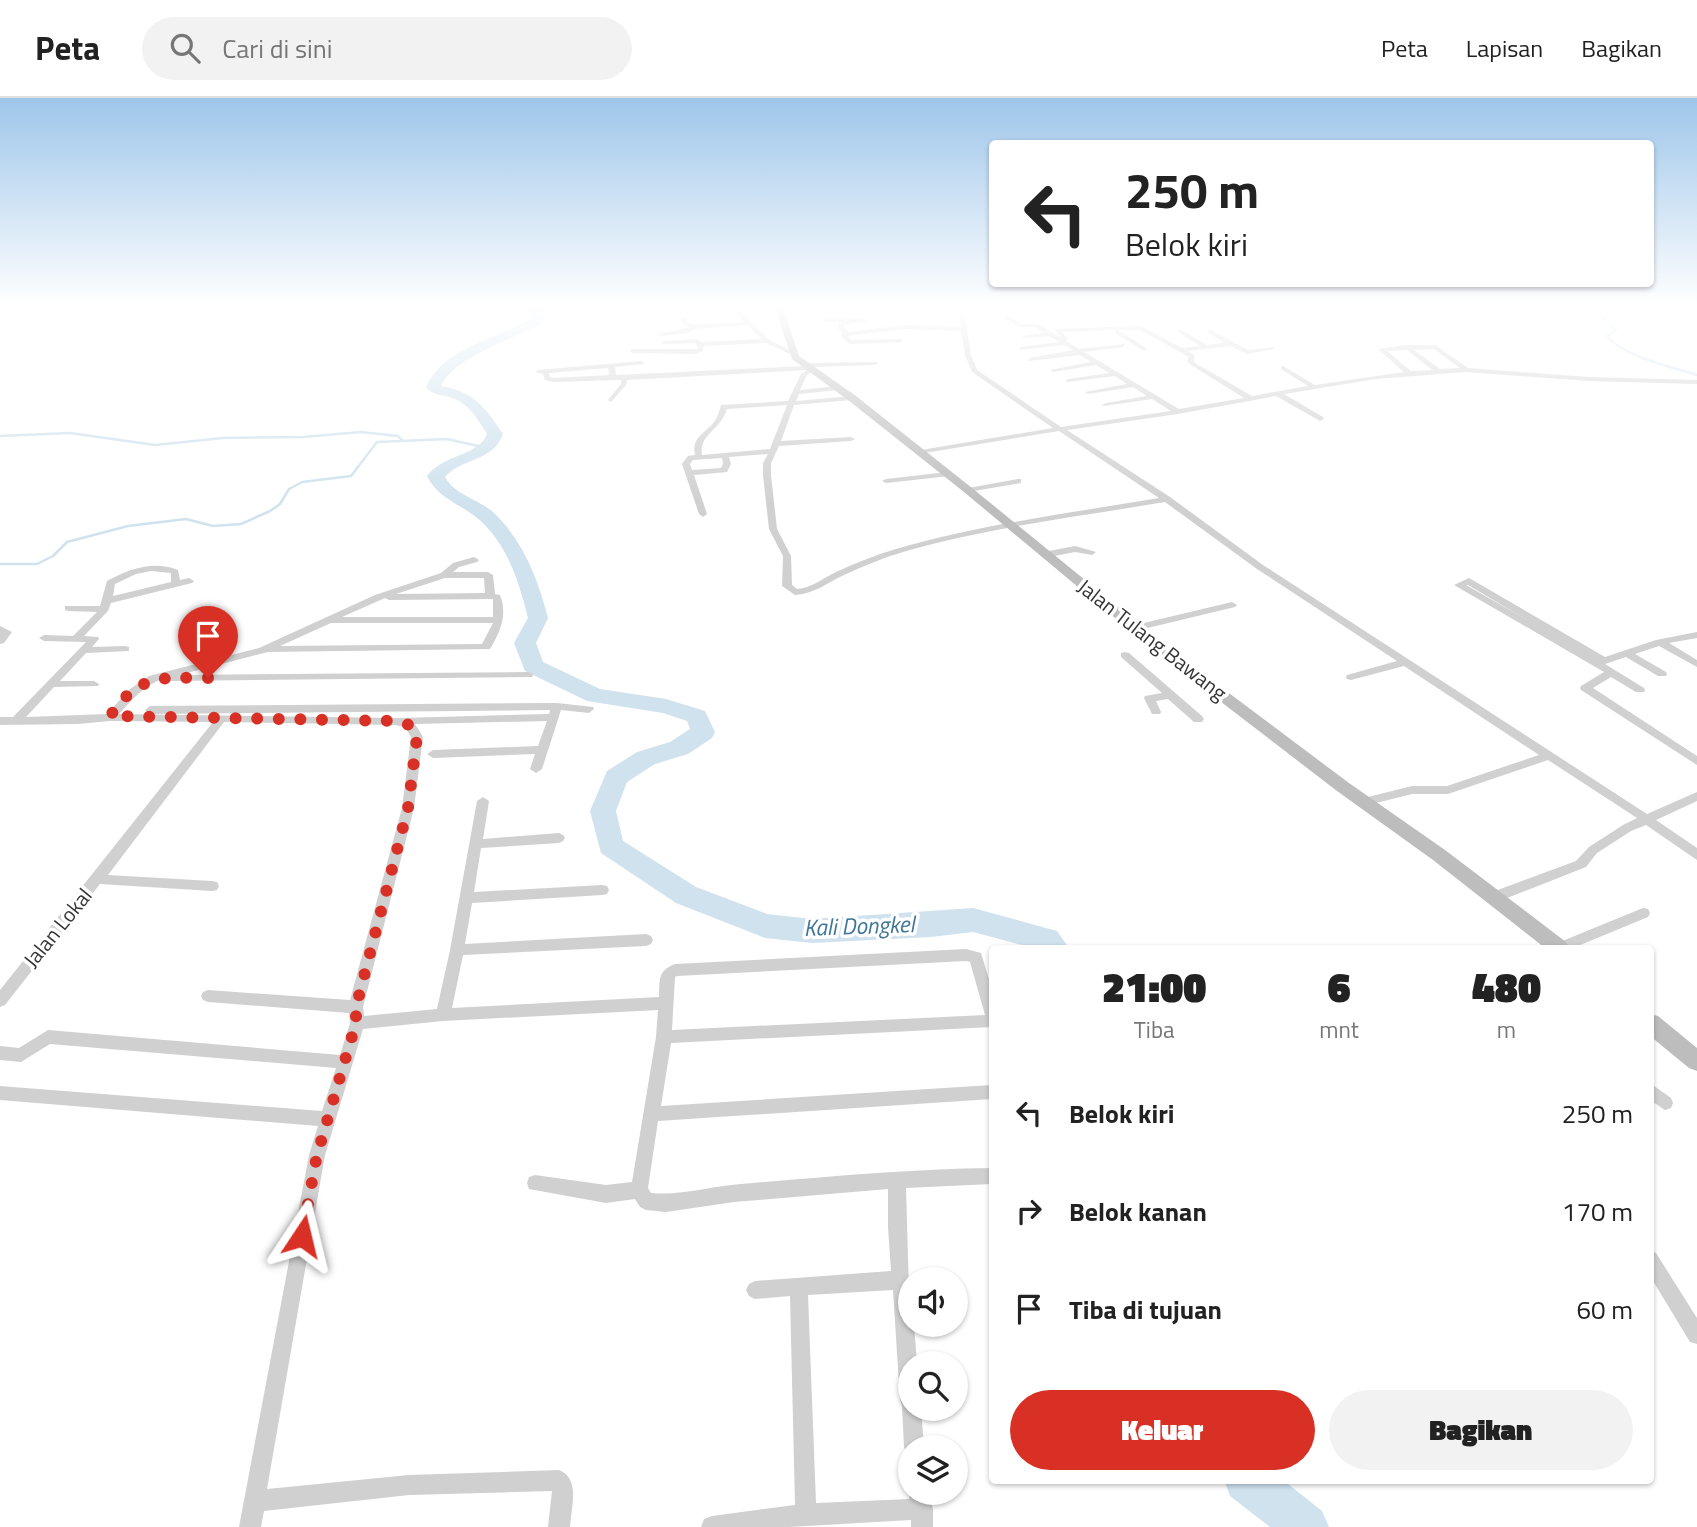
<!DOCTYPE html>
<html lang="id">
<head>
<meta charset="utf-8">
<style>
  :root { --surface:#fff; --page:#f2f2f2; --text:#222; --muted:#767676; --line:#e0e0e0; --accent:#d93025 }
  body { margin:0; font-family:"Titillium Web",sans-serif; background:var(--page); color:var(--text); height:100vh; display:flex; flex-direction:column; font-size:26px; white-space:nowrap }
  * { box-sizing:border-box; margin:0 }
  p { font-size:23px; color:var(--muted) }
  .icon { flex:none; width:38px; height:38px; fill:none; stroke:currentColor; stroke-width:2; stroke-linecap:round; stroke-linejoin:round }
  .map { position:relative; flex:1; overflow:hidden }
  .side { position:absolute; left:989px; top:847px; width:665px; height:539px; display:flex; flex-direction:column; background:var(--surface); border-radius:7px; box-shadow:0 2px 5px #0004 }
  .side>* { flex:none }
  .guide { position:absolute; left:989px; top:42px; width:665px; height:147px; border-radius:7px; box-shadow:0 2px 5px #0004; background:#fff; color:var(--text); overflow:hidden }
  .controls { position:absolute; left:898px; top:1169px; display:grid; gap:14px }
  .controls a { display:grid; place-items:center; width:70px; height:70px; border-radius:50%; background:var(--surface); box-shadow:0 2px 5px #0004; font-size:35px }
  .pin { position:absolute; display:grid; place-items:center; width:60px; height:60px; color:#fff; margin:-72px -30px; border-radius:50% 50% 50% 0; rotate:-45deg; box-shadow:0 0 7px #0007 }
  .pin .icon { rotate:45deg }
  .me { position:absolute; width:77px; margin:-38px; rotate:10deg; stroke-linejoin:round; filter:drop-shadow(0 0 5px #0008) }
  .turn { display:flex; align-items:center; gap:24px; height:147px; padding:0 21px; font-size:32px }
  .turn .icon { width:91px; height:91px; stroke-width:2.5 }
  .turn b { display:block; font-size:49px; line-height:60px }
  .eta { display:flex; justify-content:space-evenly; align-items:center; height:119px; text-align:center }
  .eta b { font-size:42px; font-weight:800; line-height:49px }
  .primary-button { display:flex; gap:14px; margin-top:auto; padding:14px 21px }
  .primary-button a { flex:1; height:80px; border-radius:42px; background:var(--accent); color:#fff; font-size:28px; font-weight:800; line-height:80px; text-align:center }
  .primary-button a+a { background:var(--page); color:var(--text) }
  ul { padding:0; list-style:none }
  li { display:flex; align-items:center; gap:21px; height:98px; padding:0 21px }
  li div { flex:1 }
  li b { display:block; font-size:26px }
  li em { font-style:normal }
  header { display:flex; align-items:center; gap:42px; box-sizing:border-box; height:98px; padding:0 35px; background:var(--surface); border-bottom:2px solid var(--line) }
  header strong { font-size:33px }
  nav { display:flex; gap:38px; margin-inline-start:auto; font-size:24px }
  .search { width:490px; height:63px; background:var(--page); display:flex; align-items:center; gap:18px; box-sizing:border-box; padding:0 24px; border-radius:38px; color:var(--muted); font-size:26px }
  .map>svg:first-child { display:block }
</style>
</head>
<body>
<header>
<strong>Peta</strong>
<div class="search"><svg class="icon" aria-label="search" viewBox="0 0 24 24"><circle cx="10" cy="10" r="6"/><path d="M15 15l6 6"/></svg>Cari di sini</div>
<nav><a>Peta</a><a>Lapisan</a><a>Bagikan</a></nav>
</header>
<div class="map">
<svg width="1697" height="1429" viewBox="0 0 1697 1429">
  <rect width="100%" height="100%" fill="#fff"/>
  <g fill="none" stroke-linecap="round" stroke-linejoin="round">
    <path stroke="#cfe2ee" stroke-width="2.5" d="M1591,207L1616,232L1607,238C1624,259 1672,269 1697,277
      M0,338L70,335L155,347L223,340L303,339L361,334L398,338L402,342
      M0,466H37L53,458L67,444L128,428L186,421L213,428L241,426L270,413L280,406L289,391L302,384L351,378L377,344L447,341L487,350"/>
    <path fill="#cfe2ee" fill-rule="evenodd" d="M524,207H538L545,215V224C515,241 454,258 441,288C473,293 486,310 503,336C493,364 463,359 445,379C455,397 478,401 493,414C523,442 538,481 548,520L536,545L543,564L600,591L666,601L705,613L715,634L712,640L688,656L655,666L627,684L616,713L623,743L696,789L767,816L812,821L973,810L1057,833L1069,850H1033L973,834L931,839L812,845L765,840L676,805L601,755L590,713L607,673L637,654L670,644L690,631L687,623L663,615L587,603L525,573L514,545L528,520C519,484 507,444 476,419C458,405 438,400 427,378C445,355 479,358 487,336C479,323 471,309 457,302C446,296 434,299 426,289C445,248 497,241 533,220Z
      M1224,1382H1283L1322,1413L1329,1429H1270L1230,1398Z"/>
    <path fill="#d0d0d0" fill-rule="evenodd" d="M681,207H704L660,213L657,211Z
      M727,207H734L769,242L794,254V256H790L766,245L704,248L703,253L696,256L633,255L630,253L633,251H698L696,245L662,246L664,243L697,241L702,244L762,241L747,227L695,231L687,235L661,238L658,236L689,229L683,226L681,221L684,219L689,225L695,227L744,224Z
      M957,207H963L971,257L977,272L1061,329L1171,313L1152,301L1104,308L1102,307L1106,305L1147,298L1133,289L1088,296L1085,294L1127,286L1115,278L1066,284V282L1068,281L1109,275L1096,267L1053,274L1050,272L1091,264L1080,257L1029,263L1028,262L1031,260L1073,252L1064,247L1019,252L1021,249L1059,244L1049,238L1023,240V238L1044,235L1035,229H1018L1005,220V218H1009L1021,226H1038L1060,239L1055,231L1141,228L1182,250L1200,248L1178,234L1180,231L1207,247L1225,245L1207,234L1209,231L1248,252L1274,249V251L1247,256L1231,248L1188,253L1195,258L1193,263L1195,265L1252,298L1308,288L1281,271V269L1283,268L1315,287L1404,274L1378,251L1407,247H1435L1468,270L1589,279L1697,282V286L1589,283L1466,274L1376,281L1284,296L1323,319L1324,321L1320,323L1276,298L1178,316L1067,332L1170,399L1263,467L1647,716L1697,694V703L1656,722L1697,750V762L1646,727L1631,733L1597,755L1586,769L1497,804H1487L1485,800L1487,796L1576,763L1589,749L1623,727L1637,720L1548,662L1448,696H1412L1364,708L1360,707L1358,704L1364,700L1412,688H1447L1539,657L1404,568L1351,582L1347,581L1346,579L1347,577L1397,563L1257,471L1165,404C1077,419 989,429 903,454C883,460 863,468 844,477C827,485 814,496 795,497L782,488L783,458L769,431L763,377V365L768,356L729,359L731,366L727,374L694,377L707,416L703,419L699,416L682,366L688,358L695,357C691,339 705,336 714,324C718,319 719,313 721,307L788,303L801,276L807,272L627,282L626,287L611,304L608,302L621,286V282L554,284L545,282L543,276L535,274L538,272L641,263L644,265L643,266L615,269L616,277L804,268V266L806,265L877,264L878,265L875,267L812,269L816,272L807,277L800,292L838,288L841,290L838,292L799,296L796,303L852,298L855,300L852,302L794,307L781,343L851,339L855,341L851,343L779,348L771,365V377L777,431L791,458L792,487L797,491C812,490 823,480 836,474C855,465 876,457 896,451C982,426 1071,415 1159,400L1059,333L918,356V352H921L1053,330L972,274L965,257L961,233L905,231L847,238L851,242L901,241L903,244L849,246L841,238V236L843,235L838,231L839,225L843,224H825L822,222L825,220L867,221V223L844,227V230L849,234L905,227L961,229ZM1116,232L1115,235L1142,252H1146V250L1118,232H1140L1189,259L1187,263L1191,267L1244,300L1179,311L1084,254L1123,249L1125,246L1079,251L1066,243L1068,241L1062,234ZM1434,251L1460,270L1440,271L1414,252ZM1407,252L1432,272L1411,273L1387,253ZM608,270L609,277L554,280L550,279L549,275ZM787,307L770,351L702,357C698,337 721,332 727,311ZM722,360L723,366L721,370L692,372L690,366L693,362Z
      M947,374L951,376L950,378L886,385L882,383L886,381Z
      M1018,381H1021V385L968,394L964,392L968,390Z
      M1075,448L1096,454L1092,457L1075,454L1044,460L1040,457L1044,454Z
      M474,459L479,462L477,464L459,469L453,474H488L493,477L495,496L500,497C508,517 500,534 490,551L268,554L179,577L528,574L532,575L533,577L532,579L171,583L166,580C146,585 133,601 119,616L401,620L549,616L550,612L150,616L145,612L150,608L557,605L593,609L594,611L589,615L561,612L542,671L536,675L530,671L535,656L433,660L427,656L433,652L538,648L547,623L415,626L423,639L414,710L363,909L364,918L437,911L450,852L477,703L483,699L489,703L483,741L559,735L563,737L565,740L563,743L559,745L481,750L474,794L602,787L607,788L609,792L607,796L602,797L472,805L465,846L646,836L651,838L653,842L651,846L646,848L463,857L452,910L659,899C660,882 657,873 675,866L966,851L981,855L992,891V929L671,945L661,1008L992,987V1001L658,1023L648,1090L651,1095C681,1098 711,1088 741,1086C825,1079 908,1071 992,1070V1086L906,1090L910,1227H914L917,1265H910V1311H921L924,1349H910V1358L907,1356L904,1349L902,1308L900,1302L893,1192L808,1197L816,1405L909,1401L910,1391V1395H929L933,1411V1429H911V1422L789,1429H701L704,1421L712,1418L795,1407L790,1198L755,1201L749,1198L746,1192L749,1186L755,1183L891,1173L888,1129V1091L734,1104L666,1114L646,1112L640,1109L635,1101L606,1105L529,1091L527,1085L529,1079L535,1077L606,1087L632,1084L656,939L658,912L443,923L363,931L325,1057L267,1391L409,1377L559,1372C581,1381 571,1409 570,1429H548L552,1393L409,1397L264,1413L261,1429H239L309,1057L318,1028L0,1002V988L322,1013L336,970L50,946L21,964L0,962V948L19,950L48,932L340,957L350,925L349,915L208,904L203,902L201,898L203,894L208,892L350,902L402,710L411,639L406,630L396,627L224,624L108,777L212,783L217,784L219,788L217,792L212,793L100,786L5,907L0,909V892L213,624L110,623L78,626L0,627V619H13L86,544L44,543L39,540L44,537L73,538L97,514L68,513L65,512V508H100L107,483C128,471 154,462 178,472L180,482L189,480L194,483L192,485L111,505L108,513L84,538L98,539L99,541L92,549L125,548L129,549V553L86,555L60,583H94L99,586L98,588L54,589L26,619L107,616L130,591L149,578L259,550L375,497L441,475L453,465ZM151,473L171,475V484L113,498L115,486L136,476ZM445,480H484L485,495L396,496ZM385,500L389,502L493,501V519H342ZM331,525H493L482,546L280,548ZM966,863L970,864L985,917L672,932L675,879L677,878Z
      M1469,480L1605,559L1656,542L1697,534V540L1669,545L1697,562V569L1659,548L1635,556L1666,574L1667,576L1666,578H1658L1626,559L1605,566L1644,590L1645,592L1644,594H1636L1611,579L1593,590L1697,658V667L1581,592L1580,590L1581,588L1604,574L1454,487ZM1466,487H1468L1529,523Z
      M1232,504L1237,507L1235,509L1135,533L1130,530L1131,528Z
      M0,528L12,534L4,545L0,546Z
      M1125,554L1129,555L1202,618L1204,621L1202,624H1194L1168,601L1156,603L1161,614L1160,616H1152L1144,600L1145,598L1162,595L1121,559V555Z
      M1643,810L1648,811L1650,815L1648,819L1573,850H1553L1555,846Z
      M1650,985L1671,1000L1673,1005L1671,1010L1665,1012L1650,1002Z
      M1650,1152L1656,1155L1697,1220V1246L1690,1244L1650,1178Z"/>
    <path fill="#bdbdbd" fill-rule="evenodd" d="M774,207H782L799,258L856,298L972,390L1166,548L1349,685L1445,752L1566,844L1569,850H1545L1433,762L1337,693L1156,554L964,394L848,302L792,261Z
      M1650,916L1658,918L1697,950V973L1689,970L1650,938Z"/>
  </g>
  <linearGradient id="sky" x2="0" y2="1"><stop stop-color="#9ec6ea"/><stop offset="0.51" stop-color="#fff"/><stop offset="1" stop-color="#fff" stop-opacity="0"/></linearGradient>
  <rect width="1697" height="407" fill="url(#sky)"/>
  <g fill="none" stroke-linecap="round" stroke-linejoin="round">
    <path stroke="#d93025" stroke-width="12" stroke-dasharray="0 21.6" d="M208,580C161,580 140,575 110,618L396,623C408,625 413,628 417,639L408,710L356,909V925L317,1057L302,1138"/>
  </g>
  <g text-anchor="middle" stroke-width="7" stroke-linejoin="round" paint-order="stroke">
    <g font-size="21" fill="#333" stroke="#fff">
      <text transform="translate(1152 542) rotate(38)" y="7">Jalan Tulang Bawang</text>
      <text transform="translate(58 830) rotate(-51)" y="7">Jalan Lokal</text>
    </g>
    <g font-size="23" font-style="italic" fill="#3f7597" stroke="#fff">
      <text transform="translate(859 828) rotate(-2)" y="8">Kali Dongkel</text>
    </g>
  </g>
</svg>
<div class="controls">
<a><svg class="icon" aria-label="sound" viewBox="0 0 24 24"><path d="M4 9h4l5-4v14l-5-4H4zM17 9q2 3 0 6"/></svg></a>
<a><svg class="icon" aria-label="search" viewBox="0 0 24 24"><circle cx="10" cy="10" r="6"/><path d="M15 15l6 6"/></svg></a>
<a><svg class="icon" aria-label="layers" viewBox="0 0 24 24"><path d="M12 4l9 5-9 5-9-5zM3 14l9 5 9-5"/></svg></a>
</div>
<div class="pin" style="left:208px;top:580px;background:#d93025"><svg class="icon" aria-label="arrive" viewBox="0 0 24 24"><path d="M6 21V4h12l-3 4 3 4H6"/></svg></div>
<svg class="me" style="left:302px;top:1138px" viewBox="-20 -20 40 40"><path d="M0-17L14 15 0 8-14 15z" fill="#d93025" stroke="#fff" stroke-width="4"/></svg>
<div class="guide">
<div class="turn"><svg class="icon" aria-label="left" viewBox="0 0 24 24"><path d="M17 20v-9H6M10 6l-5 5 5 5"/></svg><div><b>250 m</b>Belok kiri</div></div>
</div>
<section class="side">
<div class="eta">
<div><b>21:00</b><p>Tiba</p></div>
<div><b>6</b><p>mnt</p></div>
<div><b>480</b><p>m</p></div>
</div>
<ul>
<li><svg class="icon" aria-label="left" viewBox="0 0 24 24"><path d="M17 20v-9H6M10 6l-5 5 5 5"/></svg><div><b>Belok kiri</b></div><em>250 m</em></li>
<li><svg class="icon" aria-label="right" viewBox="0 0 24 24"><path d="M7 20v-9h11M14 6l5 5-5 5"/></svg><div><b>Belok kanan</b></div><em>170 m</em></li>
<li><svg class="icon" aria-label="arrive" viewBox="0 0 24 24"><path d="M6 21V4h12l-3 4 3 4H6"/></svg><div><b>Tiba di tujuan</b></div><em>60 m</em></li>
</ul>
<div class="primary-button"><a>Keluar</a><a>Bagikan</a></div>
</section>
</div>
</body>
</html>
